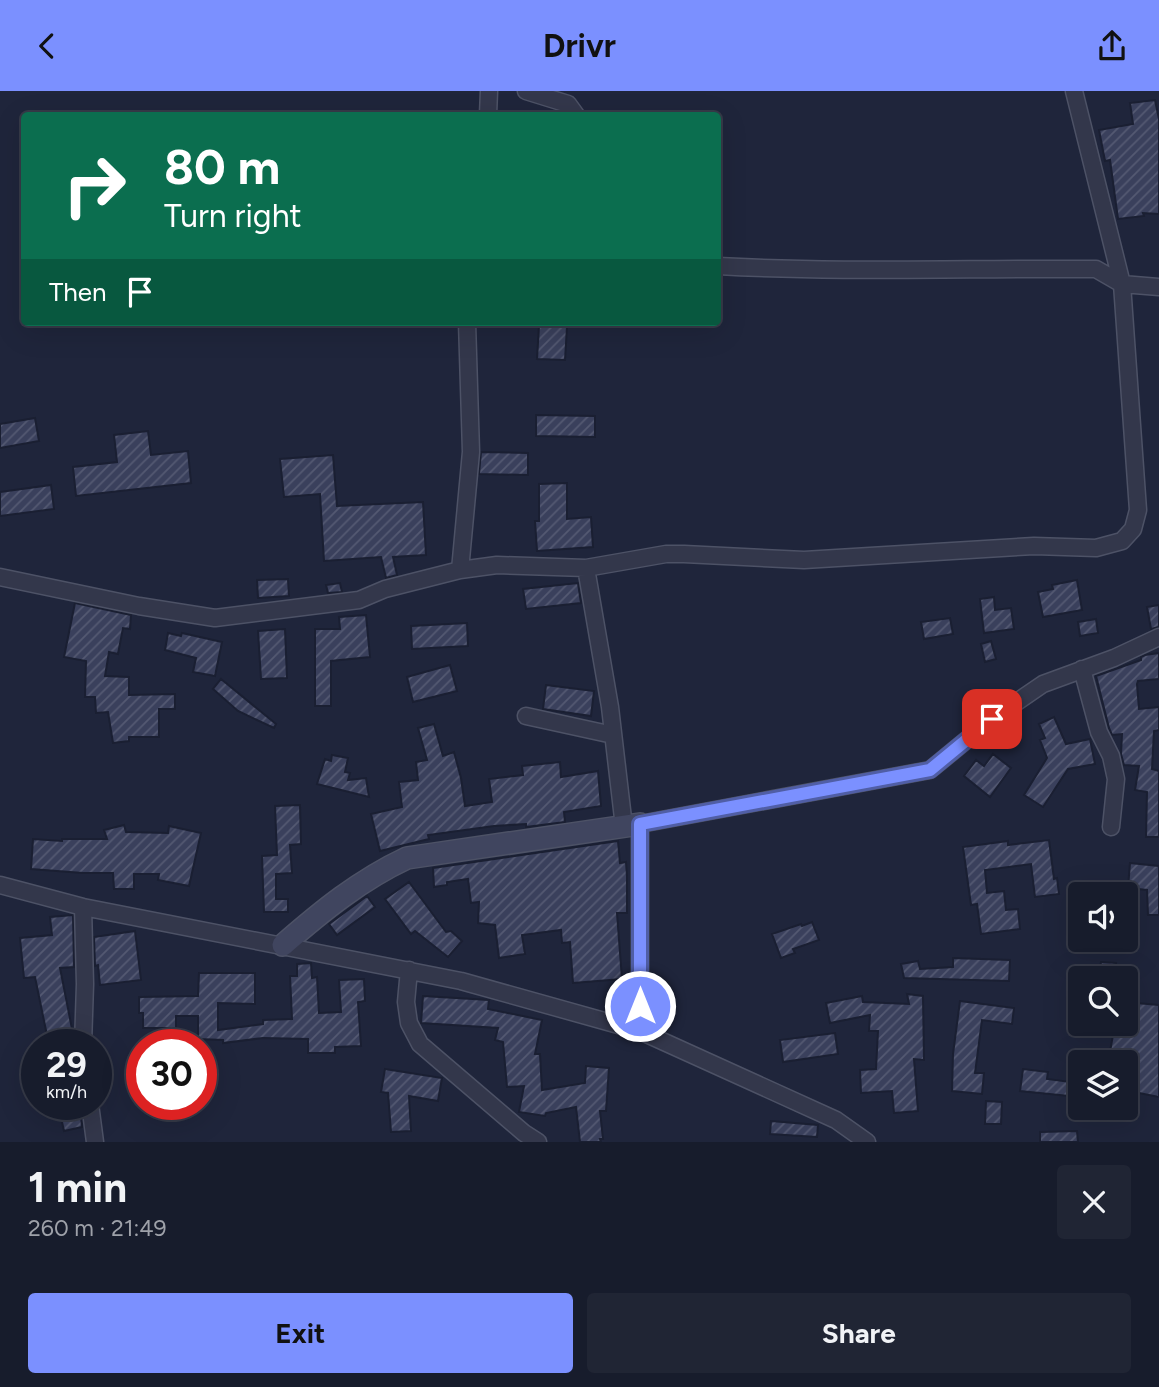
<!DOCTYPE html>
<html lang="en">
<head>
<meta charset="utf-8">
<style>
  :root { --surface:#171c2c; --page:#202534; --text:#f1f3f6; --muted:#9ea1a9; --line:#363a48; --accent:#7b90ff }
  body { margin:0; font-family:Figtree,sans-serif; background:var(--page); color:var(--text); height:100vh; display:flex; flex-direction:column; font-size:26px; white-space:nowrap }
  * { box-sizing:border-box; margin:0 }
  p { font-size:23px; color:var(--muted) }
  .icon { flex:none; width:38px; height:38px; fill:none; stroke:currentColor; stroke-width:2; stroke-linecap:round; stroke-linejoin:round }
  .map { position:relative; height:1051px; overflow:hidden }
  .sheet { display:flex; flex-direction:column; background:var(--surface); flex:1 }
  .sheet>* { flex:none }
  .top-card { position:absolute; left:21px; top:21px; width:700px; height:214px; border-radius:7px; box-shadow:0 7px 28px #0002,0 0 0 2px var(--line); background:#0b6e4f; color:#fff; overflow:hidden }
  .buttons { position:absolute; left:1068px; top:791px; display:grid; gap:14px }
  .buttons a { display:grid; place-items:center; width:70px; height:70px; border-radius:7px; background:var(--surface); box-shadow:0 7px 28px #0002,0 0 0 2px var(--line); font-size:35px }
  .speed { position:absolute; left:21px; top:938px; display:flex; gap:14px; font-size:35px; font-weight:700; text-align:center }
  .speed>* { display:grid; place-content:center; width:91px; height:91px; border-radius:50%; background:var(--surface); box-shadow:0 7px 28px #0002,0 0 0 2px var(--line); line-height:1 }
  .speed small { font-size:18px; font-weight:400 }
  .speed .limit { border:10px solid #d22; background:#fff; color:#111 }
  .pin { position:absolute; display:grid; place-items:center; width:60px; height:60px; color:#fff; margin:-30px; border-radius:14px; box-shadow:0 4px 10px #0006 }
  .me { position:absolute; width:77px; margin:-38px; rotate:0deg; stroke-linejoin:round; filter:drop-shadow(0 0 5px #0008) }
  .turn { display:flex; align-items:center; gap:24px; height:147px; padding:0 28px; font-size:32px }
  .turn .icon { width:91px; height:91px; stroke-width:2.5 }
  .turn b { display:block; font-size:49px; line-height:60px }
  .then { display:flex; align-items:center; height:66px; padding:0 28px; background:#0003; gap:14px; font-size:26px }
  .round { display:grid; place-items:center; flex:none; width:74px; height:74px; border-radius:7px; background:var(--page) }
  .headline { display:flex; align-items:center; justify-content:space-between; height:119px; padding:0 28px }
  h1 { font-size:42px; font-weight:700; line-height:52px }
  .cta { display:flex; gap:14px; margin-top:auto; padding:14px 28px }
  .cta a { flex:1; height:80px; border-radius:7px; background:var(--accent); color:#111; font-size:28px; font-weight:700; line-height:80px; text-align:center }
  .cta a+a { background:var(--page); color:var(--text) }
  header { display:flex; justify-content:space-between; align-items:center; height:91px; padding:0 28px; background:var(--accent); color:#111; font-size:32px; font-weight:700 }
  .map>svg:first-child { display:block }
</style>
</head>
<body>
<header><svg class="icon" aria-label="back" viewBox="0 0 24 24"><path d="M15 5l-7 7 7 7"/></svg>Drivr<svg class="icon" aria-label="share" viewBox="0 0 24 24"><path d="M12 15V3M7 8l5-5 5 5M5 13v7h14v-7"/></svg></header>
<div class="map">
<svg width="1159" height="1051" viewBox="0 0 1159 1051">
  <defs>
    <pattern id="building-hatch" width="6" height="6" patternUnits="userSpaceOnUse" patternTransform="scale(1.75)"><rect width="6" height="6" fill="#3a405c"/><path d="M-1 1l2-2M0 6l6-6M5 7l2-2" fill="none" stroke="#545972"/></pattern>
  </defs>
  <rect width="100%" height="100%" fill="#1f253b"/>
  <path fill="url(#building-hatch)" stroke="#1a1f32" stroke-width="2" d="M1155,9L1159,28V123L1143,122L1144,125L1118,128L1110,69L1105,70L1099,39L1133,33L1130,12Z
    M539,235L567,236L565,269L537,268Z
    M536,324L595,325V346L536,345Z
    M35,327L39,350L0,357V333Z
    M148,340L151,364L188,360L191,392L76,405L73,376L117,371L114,344Z
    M481,361L528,362V384L479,383Z
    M333,364L337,415L423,411L426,464L393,466L397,484L386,487L381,466L324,470L320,403L284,406L280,368Z
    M567,392V428L591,426L593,456L537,460L535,430H539V393Z
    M51,394L54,418L0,425V401Z
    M288,488L289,505L258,507L257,489Z
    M1077,489L1082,519L1043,526L1038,501L1053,498L1052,494Z
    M340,492L342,501L328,502L326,494Z
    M578,492L581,512L526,518L523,498Z
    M994,506L995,519L1011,517L1014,538L984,542L980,508Z
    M75,512L131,524L130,538L123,537L118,563L109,561L105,585L129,586V604L175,603V618H159V646H129V650L113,652L108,621L96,622L95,606H85L86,570L64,566Z
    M1159,514V536L1151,538L1147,516Z
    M366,524L370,566L331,570V615H315V538H340L339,526Z
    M950,527L953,543L924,548L921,531Z
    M1096,528L1098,542L1080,545L1078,531Z
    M467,532L468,555L412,558L411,535Z
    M285,538L287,587L261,588L258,540Z
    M168,542L181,545L182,542L222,551L215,585L193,581L196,567L165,559Z
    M991,550L996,568L985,571L981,553Z
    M1159,562V588L1138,590L1137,593L1139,618L1159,616V639L1154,640L1152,678L1159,680V746H1146L1147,701L1135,699L1139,675L1124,674L1121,663L1122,643L1112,644L1109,637L1096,585L1141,569V566L1145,564Z
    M450,574L457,600L413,611L407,586Z
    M221,588L276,633L274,637L238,620L213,598Z
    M546,594L594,600L591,625L543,618Z
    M1054,626L1066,653L1090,648L1095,673L1068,678L1043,716L1024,704L1047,667L1040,649L1045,647L1039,633Z
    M434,633L443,665L454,661L461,687L465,715L492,711L489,688L523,684L522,675L560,671L561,686L598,680L601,715L564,721L565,731L526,736V733L494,735L428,744L429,748L380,760L371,723L402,716L399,691L418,689L416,671L427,669L418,637Z
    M993,663L1011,677L990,706L964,685L976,669L984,675Z
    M332,664L348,667L345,681L350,682L348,689L366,687L369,706L317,693L325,668L331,670Z
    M300,714L301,753L290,754L292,782L276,783V808H288V821H264L262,765L277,764L275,715Z
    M124,734L126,741L168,742L169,735L201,742L189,795L158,789L159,783H134V798H114L113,782H83L31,778L33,748L62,750V748H107L104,739Z
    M1049,749L1054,788L1057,787L1059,803L1035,806L1031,773L985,779L987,802L1004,800L1006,819L1018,818L1020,838L981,843L977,813L971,814L963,756L1008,750V754Z
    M618,750L620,772L626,771L627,785V822H617L622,888L573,892L570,851L562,852L561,839L522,844L525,863L499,867L495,834L478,832L479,811L471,812L468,788L447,791V794L434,796L433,777Z
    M1130,772L1159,775V824H1148L1147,799L1128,797Z
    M409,791L446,841L451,840L462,850L448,866L415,840L411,843L385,808Z
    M367,805L375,816L337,844L329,833Z
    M73,824L74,876L60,877L73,943V954H49L35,886L24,887L20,847L52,844L50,826Z
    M812,831L819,849L793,858L795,862L781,867L772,843L801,833L802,835Z
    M135,840L141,889L100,894L98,874L95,875L94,846Z
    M953,867L1010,869L1009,890L904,887L901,873L918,870L920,878L953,876Z
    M1101,871L1116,872L1115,887H1099Z
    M311,872L312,887L317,886L319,922L341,921L339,889L364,888L365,910L358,911L361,955L335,956V962H308V948L263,947L223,952V949L198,948V925H176V937H143V922H139V906L198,905L199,882H255V913L218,912V939L263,933V929L292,928L290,885H297V873Z
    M907,903L923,905L924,969L914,968L918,1020L894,1022L892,1000L861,1002L860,979L876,978L878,940H869L870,924L830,932L826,912L862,905L863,911L909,913Z
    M423,905L489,909L488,918L542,929L535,963H540L542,999L585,992L586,975L609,977L606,1020H600L603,1048H600L601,1051H580L576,1016L546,1022L545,1025L519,1021L524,995L507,996L503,951L495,949L498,937L421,932Z
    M960,910L1014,917L1012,933L982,929L975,982H984L982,1003L952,1000L953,963Z
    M1125,911L1159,914V1006L1134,1001L1139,971L1109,966L1113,944L1116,945L1118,933H1125Z
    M835,942L838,963L783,971L780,949Z
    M385,978L442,987L438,1010L409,1005L411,1040L391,1041L388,1002L381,1001Z
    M1023,978L1048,981L1047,988L1071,991L1069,1005L1020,1000Z
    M986,1010L1002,1011L1001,1033H985Z
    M58,1013H80L82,1036L64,1040Z
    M771,1030L818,1034L817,1046L770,1043Z
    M1077,1040L1078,1051H1040V1041Z"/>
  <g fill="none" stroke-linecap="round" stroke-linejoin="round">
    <defs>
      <path id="street" d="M526,0L568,13L576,24
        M488,24L489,0
        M718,175C844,182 970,177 1096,178L1122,193L1159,196
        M586,477L610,616L624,736
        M460,479L471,361L467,231
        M0,486L139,515L215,527L359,509L385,498L460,479L497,474L586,477L666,463H684L804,469L1034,455L1096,457L1122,450L1133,438L1138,419L1122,193L1074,0
        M1082,578L1099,641L1111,665L1116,688L1111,736
        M526,625L613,644
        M0,794L83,816L461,890L640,940L836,1029L867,1051
        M83,816L85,893L83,954
        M409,879L406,911L409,932L420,953L524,1042L538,1051
        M640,940V733L930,679L992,628L1043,593L1114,567L1159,546
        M90,1013L95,1051"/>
      <path id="secondary" d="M283,854C322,820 360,789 407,767L640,733"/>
    </defs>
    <use href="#street" stroke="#4d5266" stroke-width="19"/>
    <use href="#secondary" stroke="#4d5266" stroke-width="24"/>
    <use href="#street" stroke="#33374b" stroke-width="16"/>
    <use href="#secondary" stroke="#40455f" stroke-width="21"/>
  </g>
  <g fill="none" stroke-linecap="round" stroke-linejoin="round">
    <defs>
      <path id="route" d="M640,915V733L930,679L992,628"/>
    </defs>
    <use href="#route" stroke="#505ea6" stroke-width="18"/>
    <use href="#route" stroke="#7b90ff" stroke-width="12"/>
  </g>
</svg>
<div class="buttons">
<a><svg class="icon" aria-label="sound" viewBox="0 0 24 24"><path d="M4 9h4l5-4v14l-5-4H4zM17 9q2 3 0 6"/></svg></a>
<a><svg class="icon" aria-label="search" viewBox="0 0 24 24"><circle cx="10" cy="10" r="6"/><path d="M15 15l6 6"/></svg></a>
<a><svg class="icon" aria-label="layers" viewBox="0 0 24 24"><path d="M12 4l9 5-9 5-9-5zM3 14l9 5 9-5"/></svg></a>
</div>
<div class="speed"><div>29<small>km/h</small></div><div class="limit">30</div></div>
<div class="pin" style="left:992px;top:628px;background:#d93025"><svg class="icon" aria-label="arrive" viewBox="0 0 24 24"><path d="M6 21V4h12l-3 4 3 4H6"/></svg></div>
<svg class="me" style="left:640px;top:915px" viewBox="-20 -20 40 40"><circle r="17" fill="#7b90ff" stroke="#fff" stroke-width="3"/><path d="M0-11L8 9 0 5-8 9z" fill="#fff"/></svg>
<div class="top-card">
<div class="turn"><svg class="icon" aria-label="right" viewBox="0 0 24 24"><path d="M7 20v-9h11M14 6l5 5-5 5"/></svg><div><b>80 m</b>Turn right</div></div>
<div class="then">Then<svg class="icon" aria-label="arrive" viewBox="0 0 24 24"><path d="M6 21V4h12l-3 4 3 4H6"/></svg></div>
</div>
</div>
<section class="sheet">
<div class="headline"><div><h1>1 min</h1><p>260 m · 21:49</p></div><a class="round"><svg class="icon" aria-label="close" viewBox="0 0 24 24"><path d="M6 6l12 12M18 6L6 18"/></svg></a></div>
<div class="cta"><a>Exit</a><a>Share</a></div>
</section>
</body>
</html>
